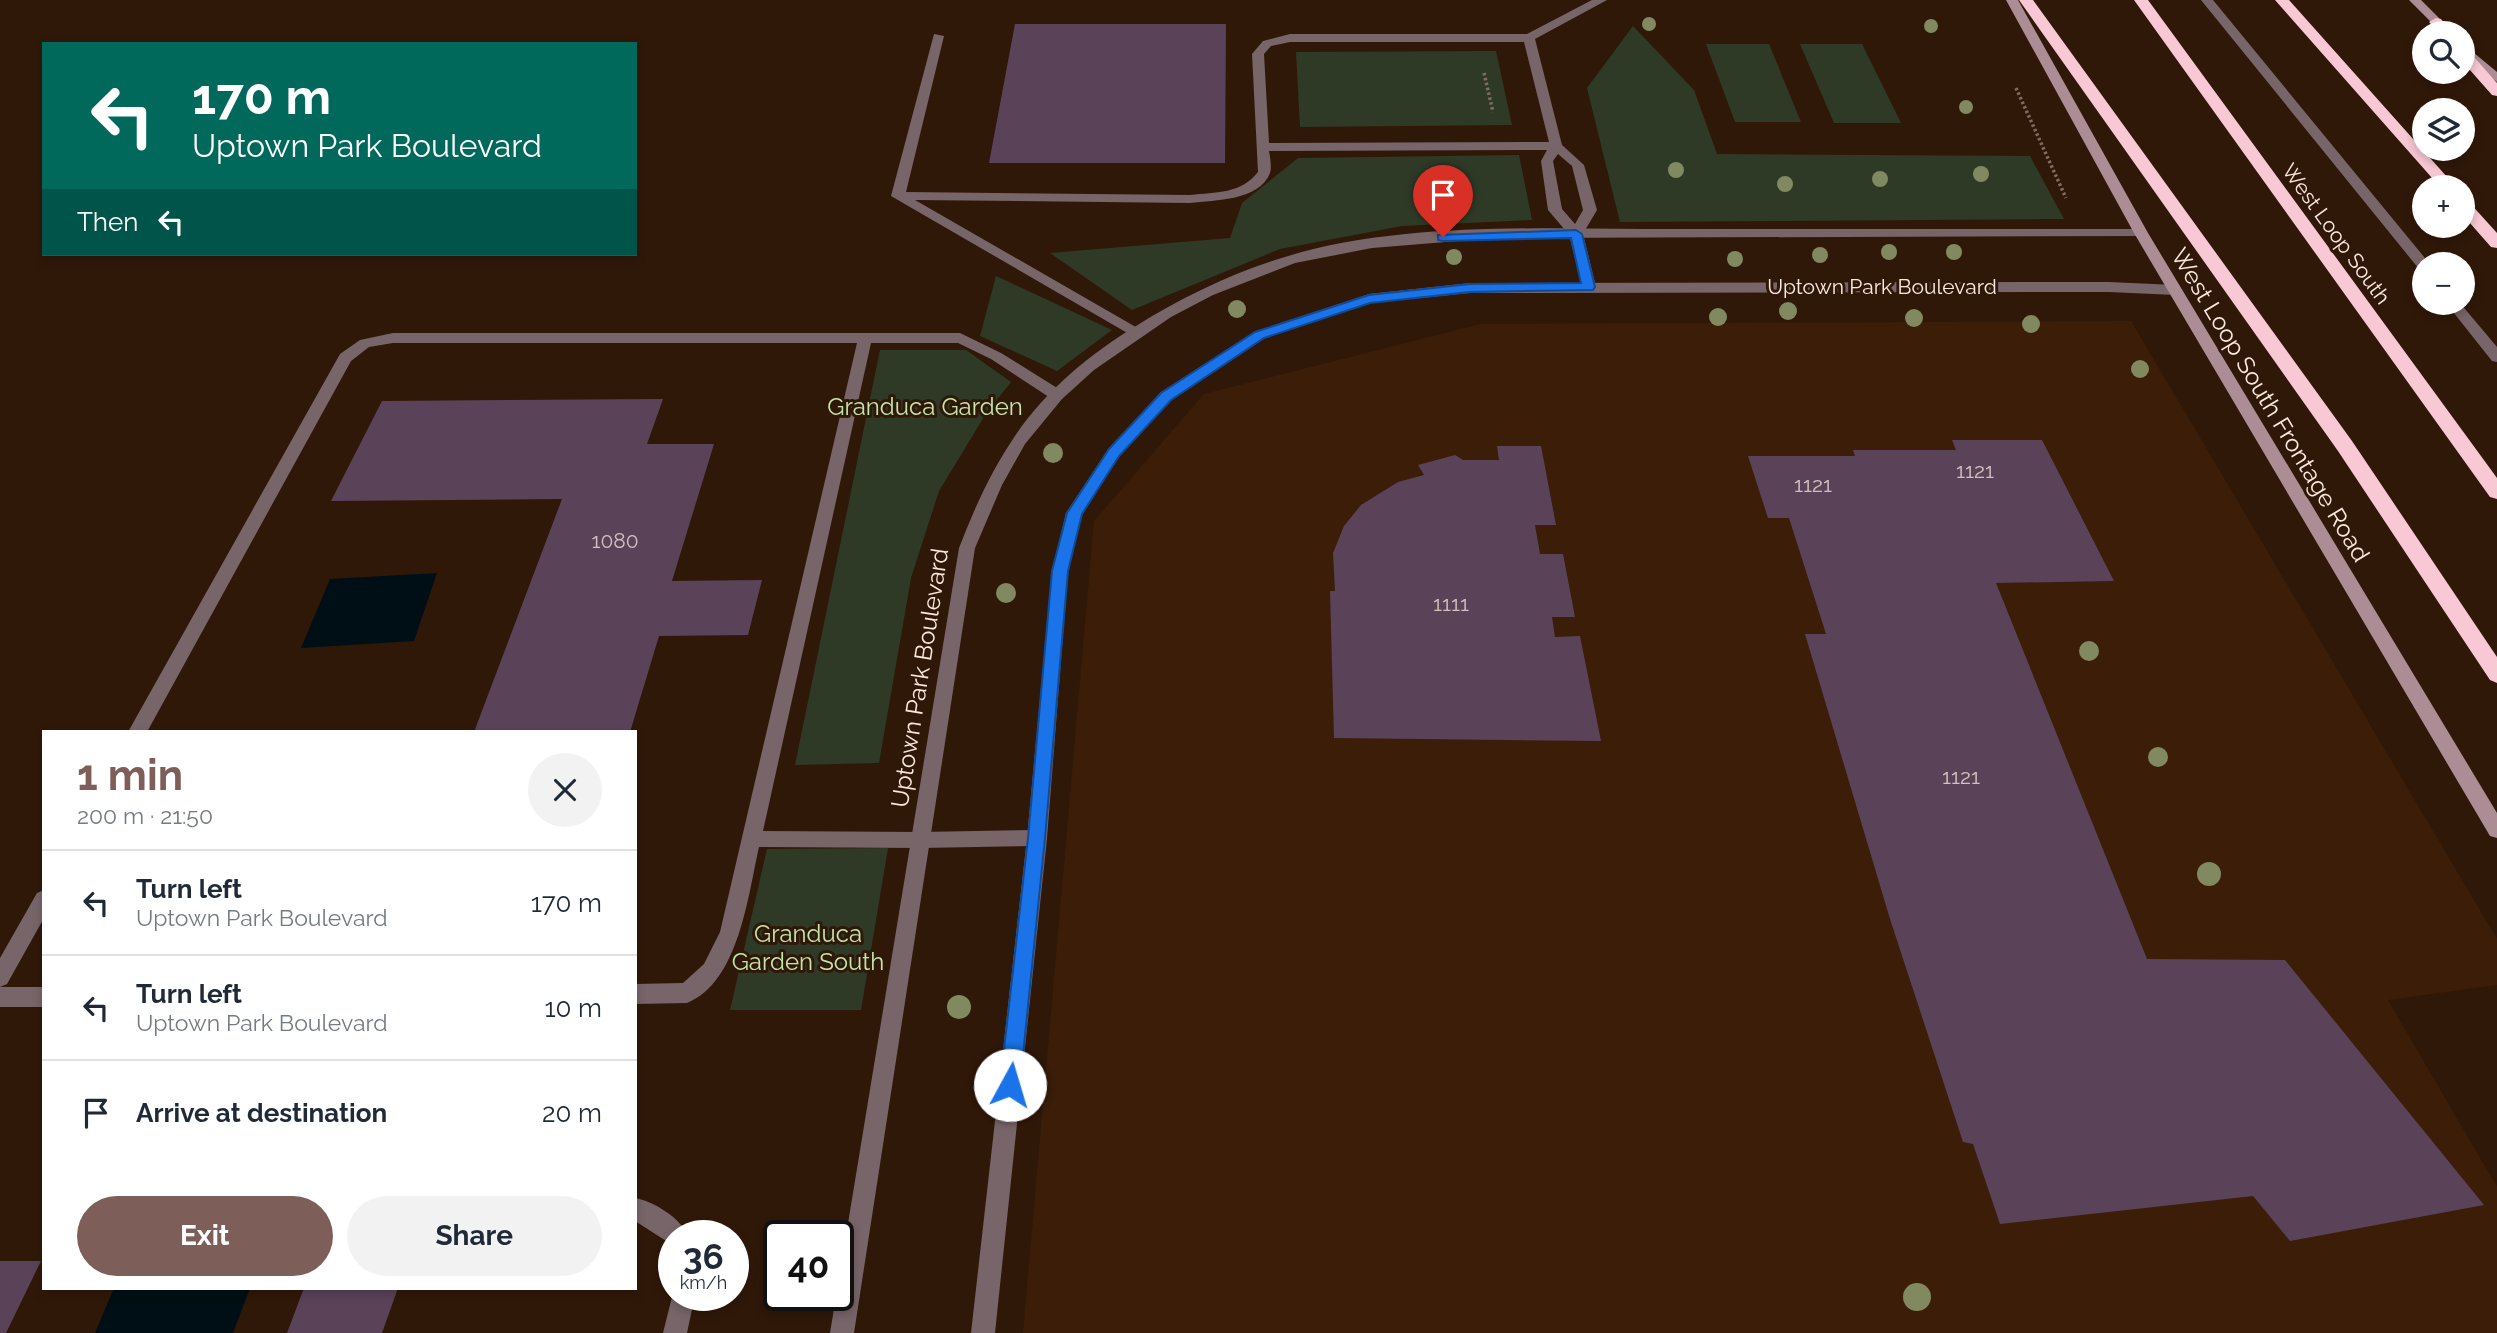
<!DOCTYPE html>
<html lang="en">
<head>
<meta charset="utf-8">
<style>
  :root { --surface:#fff; --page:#f2f2f3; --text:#1f2937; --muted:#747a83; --line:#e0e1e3; --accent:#7e5e59 }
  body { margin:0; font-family:Raleway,sans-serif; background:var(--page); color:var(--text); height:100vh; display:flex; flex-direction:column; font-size:26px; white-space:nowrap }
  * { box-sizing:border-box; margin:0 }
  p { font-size:23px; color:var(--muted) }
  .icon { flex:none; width:38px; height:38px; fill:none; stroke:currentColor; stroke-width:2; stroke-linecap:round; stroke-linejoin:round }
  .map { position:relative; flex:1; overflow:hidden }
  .sheet { position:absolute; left:42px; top:730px; width:595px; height:560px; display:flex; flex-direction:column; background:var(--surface); border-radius:0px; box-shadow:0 4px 10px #0003 }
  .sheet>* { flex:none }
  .hud { position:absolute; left:42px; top:42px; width:595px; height:214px; border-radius:0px; box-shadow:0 4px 10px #0003; background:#00695c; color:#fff; overflow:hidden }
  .tools { position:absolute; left:2412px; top:21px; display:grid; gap:14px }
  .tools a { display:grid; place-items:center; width:63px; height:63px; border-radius:50%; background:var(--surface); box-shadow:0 4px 10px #0003; font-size:35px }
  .speed { position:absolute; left:658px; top:1220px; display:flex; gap:14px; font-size:35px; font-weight:700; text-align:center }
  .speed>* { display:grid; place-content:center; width:91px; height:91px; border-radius:50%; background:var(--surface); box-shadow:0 4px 10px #0003; line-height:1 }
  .speed small { font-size:18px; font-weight:400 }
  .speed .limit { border:4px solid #111; border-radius:10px; background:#fff; color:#111 }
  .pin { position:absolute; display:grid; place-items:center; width:60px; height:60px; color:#fff; margin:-72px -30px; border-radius:50% 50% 50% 0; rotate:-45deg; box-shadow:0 0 7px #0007 }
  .pin .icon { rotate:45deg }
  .me { position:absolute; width:77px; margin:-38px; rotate:6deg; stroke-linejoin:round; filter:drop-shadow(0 0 5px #0008) }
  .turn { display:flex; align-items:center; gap:24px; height:147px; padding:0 35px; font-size:32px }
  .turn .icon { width:91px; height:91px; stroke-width:2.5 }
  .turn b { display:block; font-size:49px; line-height:60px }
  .then { display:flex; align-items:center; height:66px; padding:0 35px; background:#0003; gap:14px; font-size:26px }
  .round { display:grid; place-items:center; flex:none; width:74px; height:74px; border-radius:37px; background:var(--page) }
  .head { display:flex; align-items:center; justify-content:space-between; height:119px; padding:0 35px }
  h1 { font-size:42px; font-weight:700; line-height:52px; color:var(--accent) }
  .button { display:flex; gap:14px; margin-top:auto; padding:14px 35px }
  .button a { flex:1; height:80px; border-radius:42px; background:var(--accent); color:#fff; font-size:28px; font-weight:700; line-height:80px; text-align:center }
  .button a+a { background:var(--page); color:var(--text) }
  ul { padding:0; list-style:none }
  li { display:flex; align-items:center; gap:21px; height:105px; padding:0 35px; border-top:2px solid var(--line) }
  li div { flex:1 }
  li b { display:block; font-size:26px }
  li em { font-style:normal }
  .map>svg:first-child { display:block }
</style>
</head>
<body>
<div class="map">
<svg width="2497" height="1333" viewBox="0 0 2497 1333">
  <rect width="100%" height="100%" fill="#301808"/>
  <path fill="#3b1d08" d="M2131,321L2497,939V985L2388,1000L2497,1187V1333H1023L1094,521L1204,394L1481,324Z"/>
  <path fill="#2e3a26" d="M1633,26L1694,90L1717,154L2030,156L2064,219L1620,222L1587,88Z
    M1706,44H1769L1801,122H1735Z
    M1800,44H1862L1901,123H1834Z
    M1496,51L1512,125L1300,127L1296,52Z
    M1519,155L1532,220L1402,226L1280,249L1132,310L1050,253L1230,238L1242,203L1298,158Z
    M996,276L1112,330L1057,371L980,336Z
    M880,350H966L1011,382L987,412L939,491L911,578L879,763L795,765Z
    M888,848L861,1010H730L767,849Z"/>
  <path fill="#000f15" d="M437,573L414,641L301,648L330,579Z
    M114,1288H250L233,1333H95Z"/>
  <path fill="#5a4359" d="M1015,24H1226L1225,163H989Z
    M663,399L647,444H714L672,581L762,580L748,635L659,636L630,732H474L562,499L331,501L382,401Z
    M1952,440H2042L2114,581L1996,583L2147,959L2285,960L2484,1205L2290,1241L2253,1196L2000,1224L1973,1144L1963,1142L1890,919L1805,634H1826L1789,518H1768L1748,456H1855L1853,450H1956Z
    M1497,446H1541L1556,525H1535L1540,554H1563L1575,617H1552L1555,637L1580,636L1601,741L1334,738L1330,591H1335L1333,553L1344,526L1361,505L1398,482L1424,475L1418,465L1455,455L1463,460H1499Z
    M0,1261H41L6,1333H0Z
    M304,1288H398L382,1333H287Z"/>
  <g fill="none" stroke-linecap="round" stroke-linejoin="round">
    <path stroke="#816b5e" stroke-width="3.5" stroke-dasharray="2.5 2.5" stroke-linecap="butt" d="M1484,73L1493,112
      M2016,88L2066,198"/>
    <path fill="#78656a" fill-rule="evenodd" d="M1592,0H1607L1535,39L1562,145L1584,165L1597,210L1581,237H1571L1548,210L1541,161L1547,150L1269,151C1270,157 1272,167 1270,173C1259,201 1215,200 1190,203L915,200L1141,330L1143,333L1141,336L1136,338L891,196L934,34L944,36L906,192L1190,195C1216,192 1241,194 1258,172L1252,54L1263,41L1290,34H1527ZM1290,42H1524L1549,142L1269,143L1264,54L1271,46ZM1558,154L1572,166L1583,210L1575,224L1562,209L1553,161Z
      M2201,0H2213L2429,263L2424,264V270L2419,269Z
      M2446,303H2460L2497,347V362L2492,361Z
      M393,333H960L1001,353L1062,391L1064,395L1062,399H1052L991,359L958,343H871L763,831L920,832L927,834L930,840L927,846L920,848L759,847C748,895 739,982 687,1003L635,1004V984L683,983L704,964L720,932L857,343H393L369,347L351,361L147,732H128L340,354L360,340Z
      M44,890V918L7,984L0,987V958L37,893Z
      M0,987H44V1007H0Z
      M635,1198C653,1201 681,1218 688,1236H674V1246L635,1221Z
      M674,1289V1295H695L687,1333H663Z"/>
    <path fill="#78656a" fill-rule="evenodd" d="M1576,230L1583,234L1596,287L1589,292L1582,287L1569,234Z
      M1037,830L1044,832L1047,838L1044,844L1037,846L920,848L913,846L910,840L913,834L920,832Z"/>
    <path fill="#78656a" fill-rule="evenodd" d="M2141,229L2146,230V236L1495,238L1372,248L1295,263L1213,295L1171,317L1094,370L1062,399L1025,444L1002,485L975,548L854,1333H830L959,548C974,509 991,471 1015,436C1045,391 1090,354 1136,326C1183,297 1232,273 1285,257C1407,219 1565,230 1692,229C1842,229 1991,229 2141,229Z
      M2109,282L2175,285L2182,290L2175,295L2109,292L1470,293L1370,303L1265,338L1171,400L1119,456L1082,514L1068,571L1047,838L995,1333H971L1027,838L1052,571L1066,513L1109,448L1161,392L1255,332L1369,294L1470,283Z"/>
    <path fill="#ac8d95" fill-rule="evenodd" d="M2006,0H2018L2148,233L2497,813V838L2490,836L2134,233Z
      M2409,0H2421L2454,33H2442Z
      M2462,43L2497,72V82L2462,53Z"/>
    <path fill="#f9c8d5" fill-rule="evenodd" d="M2019,0H2033L2352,441L2497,657V683L2490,680L2338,451Z
      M2134,0H2148L2497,478V499L2490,497Z
      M2275,0H2289L2456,187H2440Z
      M2436,18L2441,19L2453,33H2439L2429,22Z
      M2462,48L2467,49L2497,83V96L2492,95L2462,61Z
      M2462,199L2468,201L2497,233V248L2491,247L2462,214Z"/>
  </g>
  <g fill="#818961">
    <circle cx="1649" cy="24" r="7"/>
    <circle cx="1931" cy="26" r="7"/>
    <circle cx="1966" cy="107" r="7"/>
    <circle cx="1676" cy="170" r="8"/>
    <circle cx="1981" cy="174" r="8"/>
    <circle cx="1880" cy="179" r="8"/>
    <circle cx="1785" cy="184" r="8"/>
    <circle cx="1889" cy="252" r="8"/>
    <circle cx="1954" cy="252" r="8"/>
    <circle cx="1820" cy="255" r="8"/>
    <circle cx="1454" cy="257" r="8"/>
    <circle cx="1735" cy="259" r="8"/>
    <circle cx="1237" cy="309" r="9"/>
    <circle cx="1788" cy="311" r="9"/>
    <circle cx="1718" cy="317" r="9"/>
    <circle cx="1914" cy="318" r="9"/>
    <circle cx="2031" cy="324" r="9"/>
    <circle cx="2140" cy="369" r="9"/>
    <circle cx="1053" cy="453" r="10"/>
    <circle cx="1006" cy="593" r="10"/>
    <circle cx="2089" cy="651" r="10"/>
    <circle cx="2158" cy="757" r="10"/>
    <circle cx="2209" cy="874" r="12"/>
    <circle cx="959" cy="1007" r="12"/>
    <circle cx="1917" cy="1297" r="14"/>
  </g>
  <path fill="#1a73e8" stroke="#114b97" stroke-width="2" d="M1576,230L1582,234L1595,287L1593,290L1470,292L1370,303L1264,338L1171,400L1119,456L1082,514L1068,571L1045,838L1020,1085L1017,1092L1010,1095L1003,1092L1000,1085L1028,838L1052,571L1067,513L1109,449L1161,393L1255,332L1369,295L1470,284L1581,283L1571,238L1443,241L1438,240V235Z"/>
  <g text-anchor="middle" stroke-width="6" stroke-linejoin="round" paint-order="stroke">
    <g font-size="21" fill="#fbe9df" stroke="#301808">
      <text transform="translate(2336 234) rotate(54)" y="7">West Loop South</text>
      <text x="1882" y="294">Uptown Park Boulevard</text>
    </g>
    <g font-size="21" fill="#d3c0be">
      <text x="1975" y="478">1121</text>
      <text x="1813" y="492">1121</text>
      <text x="615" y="548">1080</text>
      <text x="1451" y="611">1111</text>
      <text x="1961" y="784">1121</text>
    </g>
    <g font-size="24" fill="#fbe9df" stroke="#301808">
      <text transform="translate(2270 405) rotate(59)" y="8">West Loop South Frontage Road</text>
      <text transform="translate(920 678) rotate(-81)" y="8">Uptown Park Boulevard</text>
    </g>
    <g font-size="24" fill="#c3e6aa" stroke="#301808">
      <text x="925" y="415">Granduca Garden</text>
      <text x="808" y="942">Granduca<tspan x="808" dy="28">Garden South</tspan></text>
    </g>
  </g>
</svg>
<div class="tools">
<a><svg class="icon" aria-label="search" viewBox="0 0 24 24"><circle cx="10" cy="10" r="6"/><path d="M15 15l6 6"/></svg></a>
<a><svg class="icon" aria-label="layers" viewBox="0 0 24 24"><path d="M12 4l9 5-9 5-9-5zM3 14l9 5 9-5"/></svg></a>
<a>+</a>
<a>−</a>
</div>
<div class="speed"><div>36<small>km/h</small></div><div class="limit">40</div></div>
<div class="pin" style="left:1443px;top:237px;background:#d93025"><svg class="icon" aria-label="arrive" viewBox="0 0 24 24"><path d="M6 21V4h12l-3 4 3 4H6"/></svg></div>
<svg class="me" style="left:1010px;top:1085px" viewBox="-20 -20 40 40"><circle r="19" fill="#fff"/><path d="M0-13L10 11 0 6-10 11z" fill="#1a73e8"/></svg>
<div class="hud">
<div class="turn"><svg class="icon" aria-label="left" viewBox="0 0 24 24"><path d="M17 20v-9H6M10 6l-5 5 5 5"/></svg><div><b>170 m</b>Uptown Park Boulevard</div></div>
<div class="then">Then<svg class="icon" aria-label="left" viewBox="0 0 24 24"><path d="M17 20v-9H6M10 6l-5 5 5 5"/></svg></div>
</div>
<section class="sheet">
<div class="head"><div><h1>1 min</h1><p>200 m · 21:50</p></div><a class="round"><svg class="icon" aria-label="close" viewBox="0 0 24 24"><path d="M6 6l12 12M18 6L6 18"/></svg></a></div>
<ul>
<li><svg class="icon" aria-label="left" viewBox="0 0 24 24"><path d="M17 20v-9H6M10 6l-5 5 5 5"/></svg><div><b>Turn left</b><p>Uptown Park Boulevard</p></div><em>170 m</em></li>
<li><svg class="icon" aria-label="left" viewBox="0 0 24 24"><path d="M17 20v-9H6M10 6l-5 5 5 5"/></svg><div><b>Turn left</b><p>Uptown Park Boulevard</p></div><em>10 m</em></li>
<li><svg class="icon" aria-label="arrive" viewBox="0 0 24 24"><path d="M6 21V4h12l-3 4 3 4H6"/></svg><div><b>Arrive at destination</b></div><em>20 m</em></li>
</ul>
<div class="button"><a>Exit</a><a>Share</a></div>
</section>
</div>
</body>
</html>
